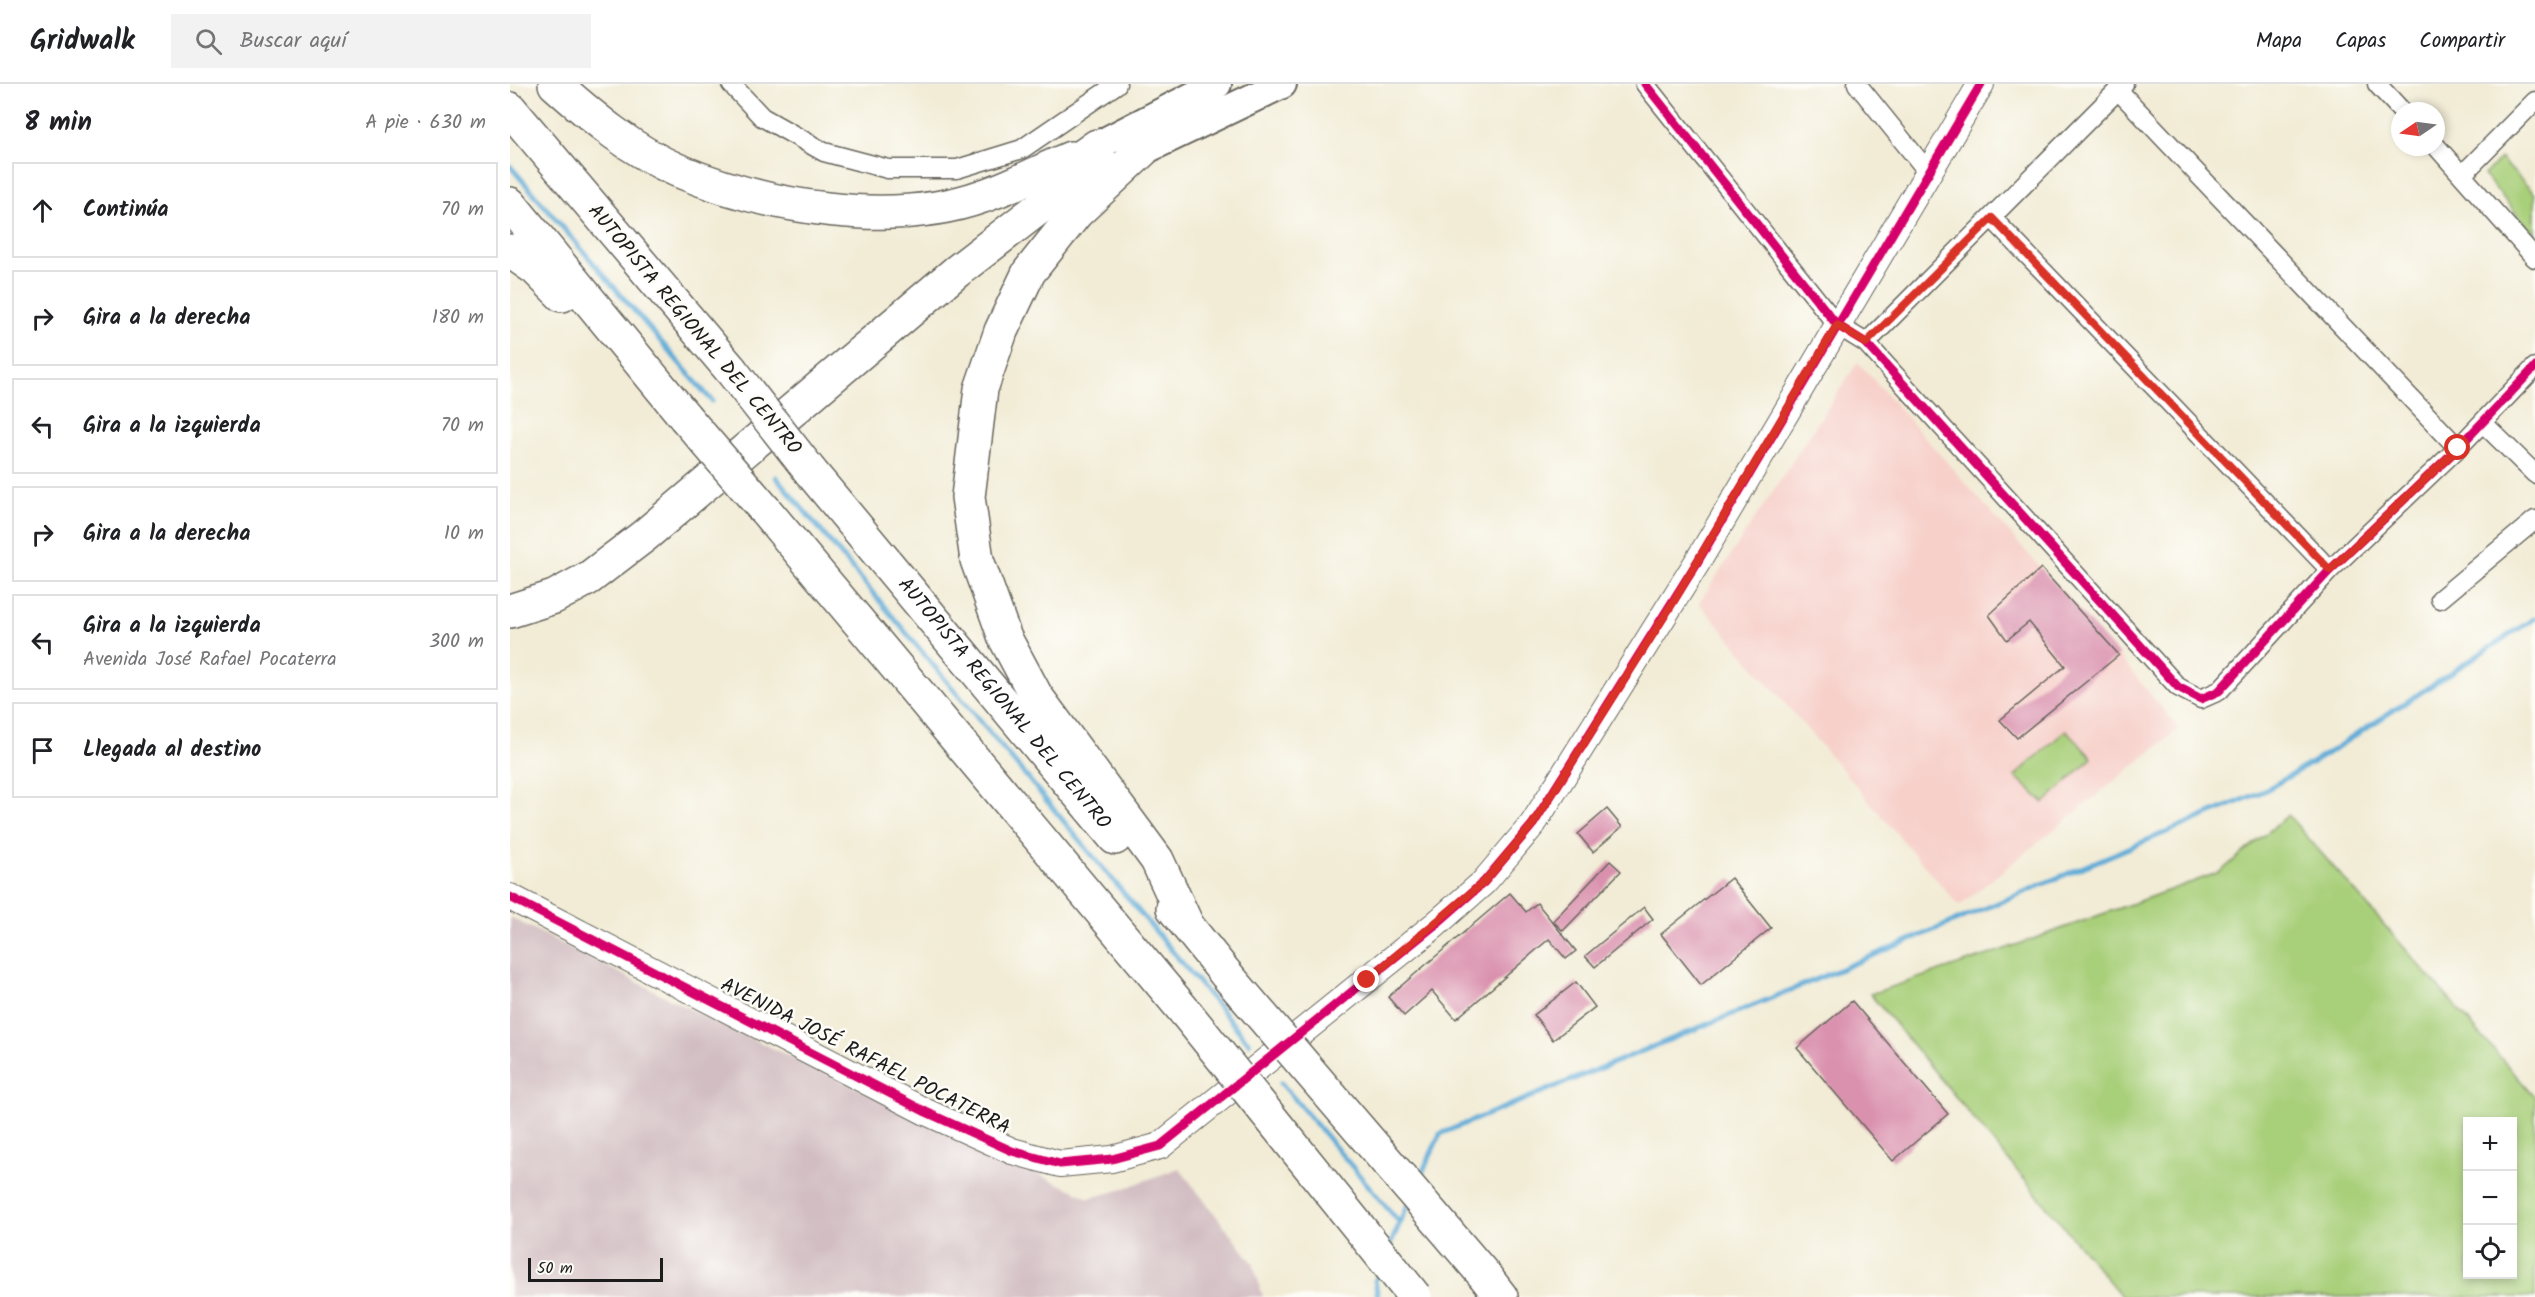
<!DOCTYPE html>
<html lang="es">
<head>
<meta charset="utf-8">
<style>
  :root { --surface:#fff; --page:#f2f2f2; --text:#202124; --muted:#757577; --line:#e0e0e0 }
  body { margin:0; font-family:Kalam,sans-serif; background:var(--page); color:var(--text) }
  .controls { position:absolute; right:18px; bottom:18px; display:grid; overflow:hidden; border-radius:0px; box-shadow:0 3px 9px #0003 }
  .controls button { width:54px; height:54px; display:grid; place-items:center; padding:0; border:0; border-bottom:2px solid var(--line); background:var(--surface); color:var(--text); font:30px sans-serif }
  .compass { position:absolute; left:1881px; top:18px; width:54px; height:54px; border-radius:50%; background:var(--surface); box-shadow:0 3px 9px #0003; rotate:257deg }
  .scale { position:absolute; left:18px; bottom:15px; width:135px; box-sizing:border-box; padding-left:6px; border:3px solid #1c1c1c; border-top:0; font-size:16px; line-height:21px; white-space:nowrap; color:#1c1c1c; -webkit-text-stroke:4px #fdfcf7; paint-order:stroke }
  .stop { position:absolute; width:18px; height:18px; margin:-14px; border:4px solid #d93025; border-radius:50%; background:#fff }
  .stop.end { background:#d93025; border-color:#fff; box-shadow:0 2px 6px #0008 }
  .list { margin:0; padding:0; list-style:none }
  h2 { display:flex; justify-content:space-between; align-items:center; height:78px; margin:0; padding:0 24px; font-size:26px }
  h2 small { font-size:20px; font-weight:400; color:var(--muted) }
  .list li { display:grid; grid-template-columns:39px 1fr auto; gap:18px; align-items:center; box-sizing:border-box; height:96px; margin:0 12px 12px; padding:0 12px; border:2px solid var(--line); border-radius:0px }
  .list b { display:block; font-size:22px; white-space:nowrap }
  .list p { margin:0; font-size:20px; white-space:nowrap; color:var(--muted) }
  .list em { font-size:20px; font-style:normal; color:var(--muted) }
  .icon { flex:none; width:33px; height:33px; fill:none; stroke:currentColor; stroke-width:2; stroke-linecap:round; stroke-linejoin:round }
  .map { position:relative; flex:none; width:2025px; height:1213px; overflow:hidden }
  header { display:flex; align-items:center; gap:36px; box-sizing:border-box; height:84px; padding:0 30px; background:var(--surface); border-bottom:2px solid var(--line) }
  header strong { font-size:28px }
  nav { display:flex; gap:33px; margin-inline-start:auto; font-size:21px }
  .search { width:420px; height:54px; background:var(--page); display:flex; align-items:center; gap:15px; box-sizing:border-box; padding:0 21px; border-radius:0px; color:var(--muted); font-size:22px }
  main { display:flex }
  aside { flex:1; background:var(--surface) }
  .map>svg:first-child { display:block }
  .built { fill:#f7d0ca }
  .industrial { fill:#d2bec2 }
  .green { fill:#a8cf79; stroke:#62764a; stroke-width:1.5; fill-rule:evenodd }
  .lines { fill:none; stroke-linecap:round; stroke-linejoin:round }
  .stream { stroke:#5eabd7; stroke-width:5 }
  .building { fill:#da91ae }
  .street-casing { stroke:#67655d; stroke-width:21 }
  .secondary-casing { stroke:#67655d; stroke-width:28 }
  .primary-casing { stroke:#67655d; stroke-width:32 }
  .highway-casing { stroke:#67655d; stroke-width:36 }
  .street { stroke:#fff; stroke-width:18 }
  .secondary { stroke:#fff; stroke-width:26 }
  .primary { stroke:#fff; stroke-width:28 }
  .highway { stroke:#fff; stroke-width:33 }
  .highway-bridge-casing { stroke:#67655d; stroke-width:36; stroke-linecap:butt }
  .highway-bridge { stroke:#fff; stroke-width:33 }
  .cycleway-casing { stroke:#fdfcf7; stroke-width:13 }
  .cycleway { stroke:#d6006c; stroke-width:9 }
  .route { stroke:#d93025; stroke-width:8 }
  .labels { text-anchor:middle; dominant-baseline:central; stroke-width:5; stroke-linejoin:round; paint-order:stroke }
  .street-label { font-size:20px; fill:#1c1c1c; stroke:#fdfcf7 }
</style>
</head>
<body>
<header>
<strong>Gridwalk</strong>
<div class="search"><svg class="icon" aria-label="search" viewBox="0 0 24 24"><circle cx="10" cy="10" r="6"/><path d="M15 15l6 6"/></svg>Buscar aquí</div>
<nav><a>Mapa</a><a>Capas</a><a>Compartir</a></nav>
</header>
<main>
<aside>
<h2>8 min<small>A pie · 630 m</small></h2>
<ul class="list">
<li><svg class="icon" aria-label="ahead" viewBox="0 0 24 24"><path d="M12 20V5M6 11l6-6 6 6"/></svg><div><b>Continúa</b></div><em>70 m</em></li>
<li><svg class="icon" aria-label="right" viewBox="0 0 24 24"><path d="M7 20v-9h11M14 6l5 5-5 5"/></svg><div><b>Gira a la derecha</b></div><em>180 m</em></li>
<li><svg class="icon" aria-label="left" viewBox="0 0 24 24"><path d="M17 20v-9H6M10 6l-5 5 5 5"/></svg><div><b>Gira a la izquierda</b></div><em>70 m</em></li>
<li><svg class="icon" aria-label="right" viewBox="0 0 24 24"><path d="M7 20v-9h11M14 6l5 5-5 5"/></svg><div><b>Gira a la derecha</b></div><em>10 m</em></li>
<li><svg class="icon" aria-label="left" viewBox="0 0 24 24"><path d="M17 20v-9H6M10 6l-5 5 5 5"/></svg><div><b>Gira a la izquierda</b><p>Avenida José Rafael Pocaterra</p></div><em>300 m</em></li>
<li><svg class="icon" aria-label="arrive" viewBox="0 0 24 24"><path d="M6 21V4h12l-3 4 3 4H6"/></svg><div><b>Llegada al destino</b></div></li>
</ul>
</aside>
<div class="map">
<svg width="2025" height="1213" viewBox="0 0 2025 1213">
  <rect width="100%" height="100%" fill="#fdfcf7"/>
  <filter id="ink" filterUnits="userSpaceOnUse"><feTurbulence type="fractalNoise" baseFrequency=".0167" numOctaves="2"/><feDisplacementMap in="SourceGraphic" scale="12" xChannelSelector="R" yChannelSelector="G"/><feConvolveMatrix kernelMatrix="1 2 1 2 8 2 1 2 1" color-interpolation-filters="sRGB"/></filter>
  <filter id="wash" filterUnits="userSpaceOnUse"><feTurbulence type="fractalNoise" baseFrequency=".008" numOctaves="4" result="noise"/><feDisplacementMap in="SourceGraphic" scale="24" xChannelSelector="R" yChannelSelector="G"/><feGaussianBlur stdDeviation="1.35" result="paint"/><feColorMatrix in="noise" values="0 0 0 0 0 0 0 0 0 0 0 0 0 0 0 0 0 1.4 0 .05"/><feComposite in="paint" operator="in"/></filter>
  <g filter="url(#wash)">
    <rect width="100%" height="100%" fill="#f2ecd6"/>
    <!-- built -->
    <path class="built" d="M 1348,278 L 1608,571 L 1669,645 L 1449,822 L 1189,519 Z"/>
    <!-- industrial -->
    <path class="industrial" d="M 0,833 L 190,930 L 579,1114 L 607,1107 L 669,1084 L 743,1179 L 753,1213 L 0,1213 Z"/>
    <!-- green -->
    <path class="green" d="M 1990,74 L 2025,110 L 2025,152 L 1974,91 Z
      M 1556,646 L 1582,674 L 1534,719 L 1505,692 Z
      M 1778,731 L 2025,1013 L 2025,1213 L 1612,1213 L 1360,910 L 1478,871 L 1710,788 ZM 1958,1038 L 2002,1038 L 2002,1190 L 1958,1190 Z"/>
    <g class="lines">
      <!-- stream -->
      <path class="stream" d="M 0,82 L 202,317
        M 266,393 L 739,959
        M 771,999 L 890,1139
        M 908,1098 L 930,1050 L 1281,906 L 1754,707 L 1815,671 L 2025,534
        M 879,1164 L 898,1120
        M 868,1213 L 865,1197 L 870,1186"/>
    </g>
    <g id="blocks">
      <!-- building -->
      <path class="building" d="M 1531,484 L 1609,571 L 1507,654 L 1490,636 L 1555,582 L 1519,538 L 1497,556 L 1479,531 Z
        M 1097,725 L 1112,743 L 1083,768 L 1068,750 Z
        M 1100,777 L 1111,787 L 1053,847 L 1043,837 Z
        M 1221,794 L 1261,844 L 1191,901 L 1151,850 Z
        M 1000,809 L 1016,828 L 1027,819 L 1066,867 L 1056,875 L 1039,855 L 946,935 L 922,907 L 894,932 L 878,913 Z
        M 1134,823 L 1143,835 L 1085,883 L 1075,872 Z
        M 1066,898 L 1085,923 L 1043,956 L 1024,931 Z
        M 1342,917 L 1438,1030 L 1383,1077 L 1287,964 Z"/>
    </g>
  </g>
  <g filter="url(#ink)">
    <use href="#blocks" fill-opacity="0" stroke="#67655d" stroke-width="1.5"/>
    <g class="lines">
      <!-- street casing -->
      <g class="street-casing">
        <path id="street" d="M 221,0 L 252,33 L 314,68 L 378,85 L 447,85 L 512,65 L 607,0
          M 1135,0 L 1327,241 L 1356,259 L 1668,603 L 1691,615 L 1709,607 L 1820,486 L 1948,364 L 2025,283
          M 1347,0 L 1418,88
          M 1867,0 L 1892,27
          M 1608,6 L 1948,364
          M 1926,62 L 2025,174
          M 1953,90 L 2025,17
          M 1482,134 L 1820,486
          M 1356,259 L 1614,0
          M 1973,339 L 2025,390
          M 1930,515 L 2025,436"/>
      </g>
      <!-- secondary casing -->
      <g class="secondary-casing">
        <path id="secondary" d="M 0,813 L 416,1028 L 502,1067 L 550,1080 L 602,1075 L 650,1062 L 925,841 L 974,798 L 1023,740 L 1188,477 L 1471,0"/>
      </g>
      <!-- primary casing -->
      <g class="primary-casing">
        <path id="primary" d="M 587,62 L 707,0
          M 632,67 L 772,0"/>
      </g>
      <!-- highway casing -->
      <g class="highway-casing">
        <g id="highway">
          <path d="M 45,0 C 82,33 121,66 167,86 C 255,123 381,145 473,112 C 503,102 532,86 561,74"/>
          <path d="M 0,25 L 221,286"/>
          <path d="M 632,67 L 566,129 L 519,188 L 491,247 L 471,305 L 458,413 L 467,476 L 495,554 L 526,612 L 647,776 L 677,841"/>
          <path d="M 542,94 L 587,62"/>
          <path d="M 0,120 L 175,333"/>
          <path d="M 0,167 L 26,185 L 52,211"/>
          <path id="s1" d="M 300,387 L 605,754"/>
          <path d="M 255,426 L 676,929"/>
          <path d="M 0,527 L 44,513 L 79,494 L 134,452 L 446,188 L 547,110 L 598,84"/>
          <path d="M 663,824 L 716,890"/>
          <path d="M 975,1192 L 991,1213"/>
        </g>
      </g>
      <!-- street -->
      <use href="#street" class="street"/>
      <!-- secondary -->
      <use href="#secondary" class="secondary"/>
      <!-- primary -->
      <use href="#primary" class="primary"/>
      <!-- highway -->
      <use href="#highway" class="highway"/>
      <!-- highway-bridge casing -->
      <g class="highway-bridge-casing">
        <path id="highway-bridge" d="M 221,286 L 300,387
          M 175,333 L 255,426
          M 716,890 L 975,1192
          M 676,929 L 905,1213"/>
      </g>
      <!-- highway-bridge -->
      <use href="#highway-bridge" class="highway-bridge"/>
      <!-- cycleway casing -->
      <g class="cycleway-casing">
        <path id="cycleway" d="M 1135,0 L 1327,241 L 1356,259 L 1668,603 L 1691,615 L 1709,607 L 1820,486 L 1948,364 L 2025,283
          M 0,813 L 416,1028 L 502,1067 L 550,1080 L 602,1075 L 650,1062 L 925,841 L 974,798 L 1023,740 L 1188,477 L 1471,0"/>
      </g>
      <!-- cycleway -->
      <use href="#cycleway" class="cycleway"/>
    </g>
  </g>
  <g class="lines" filter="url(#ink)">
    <!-- route -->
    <path class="route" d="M 857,896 L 974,798 L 1023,740 L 1162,520 L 1327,241 L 1356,259 L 1482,134 L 1820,486 L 1948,364"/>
  </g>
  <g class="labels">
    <!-- street labels -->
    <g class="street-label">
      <text transform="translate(184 246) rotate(50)">AUTOPISTA REGIONAL DEL CENTRO</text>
      <text stroke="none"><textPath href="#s1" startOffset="303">AUTOPISTA REGIONAL DEL CENTRO</textPath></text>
      <text transform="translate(355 973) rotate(27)">AVENIDA JOSÉ RAFAEL POCATERRA</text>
    </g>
  </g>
</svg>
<div class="controls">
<button>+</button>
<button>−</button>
<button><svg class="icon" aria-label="locate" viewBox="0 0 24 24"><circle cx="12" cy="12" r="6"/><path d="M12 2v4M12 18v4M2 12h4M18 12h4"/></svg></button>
</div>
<svg class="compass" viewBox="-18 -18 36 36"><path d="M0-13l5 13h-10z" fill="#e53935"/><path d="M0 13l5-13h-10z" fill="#757577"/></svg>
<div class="scale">50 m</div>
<div class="stop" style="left:1948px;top:364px"></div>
<div class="stop end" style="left:857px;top:896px"></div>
</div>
</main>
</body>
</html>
